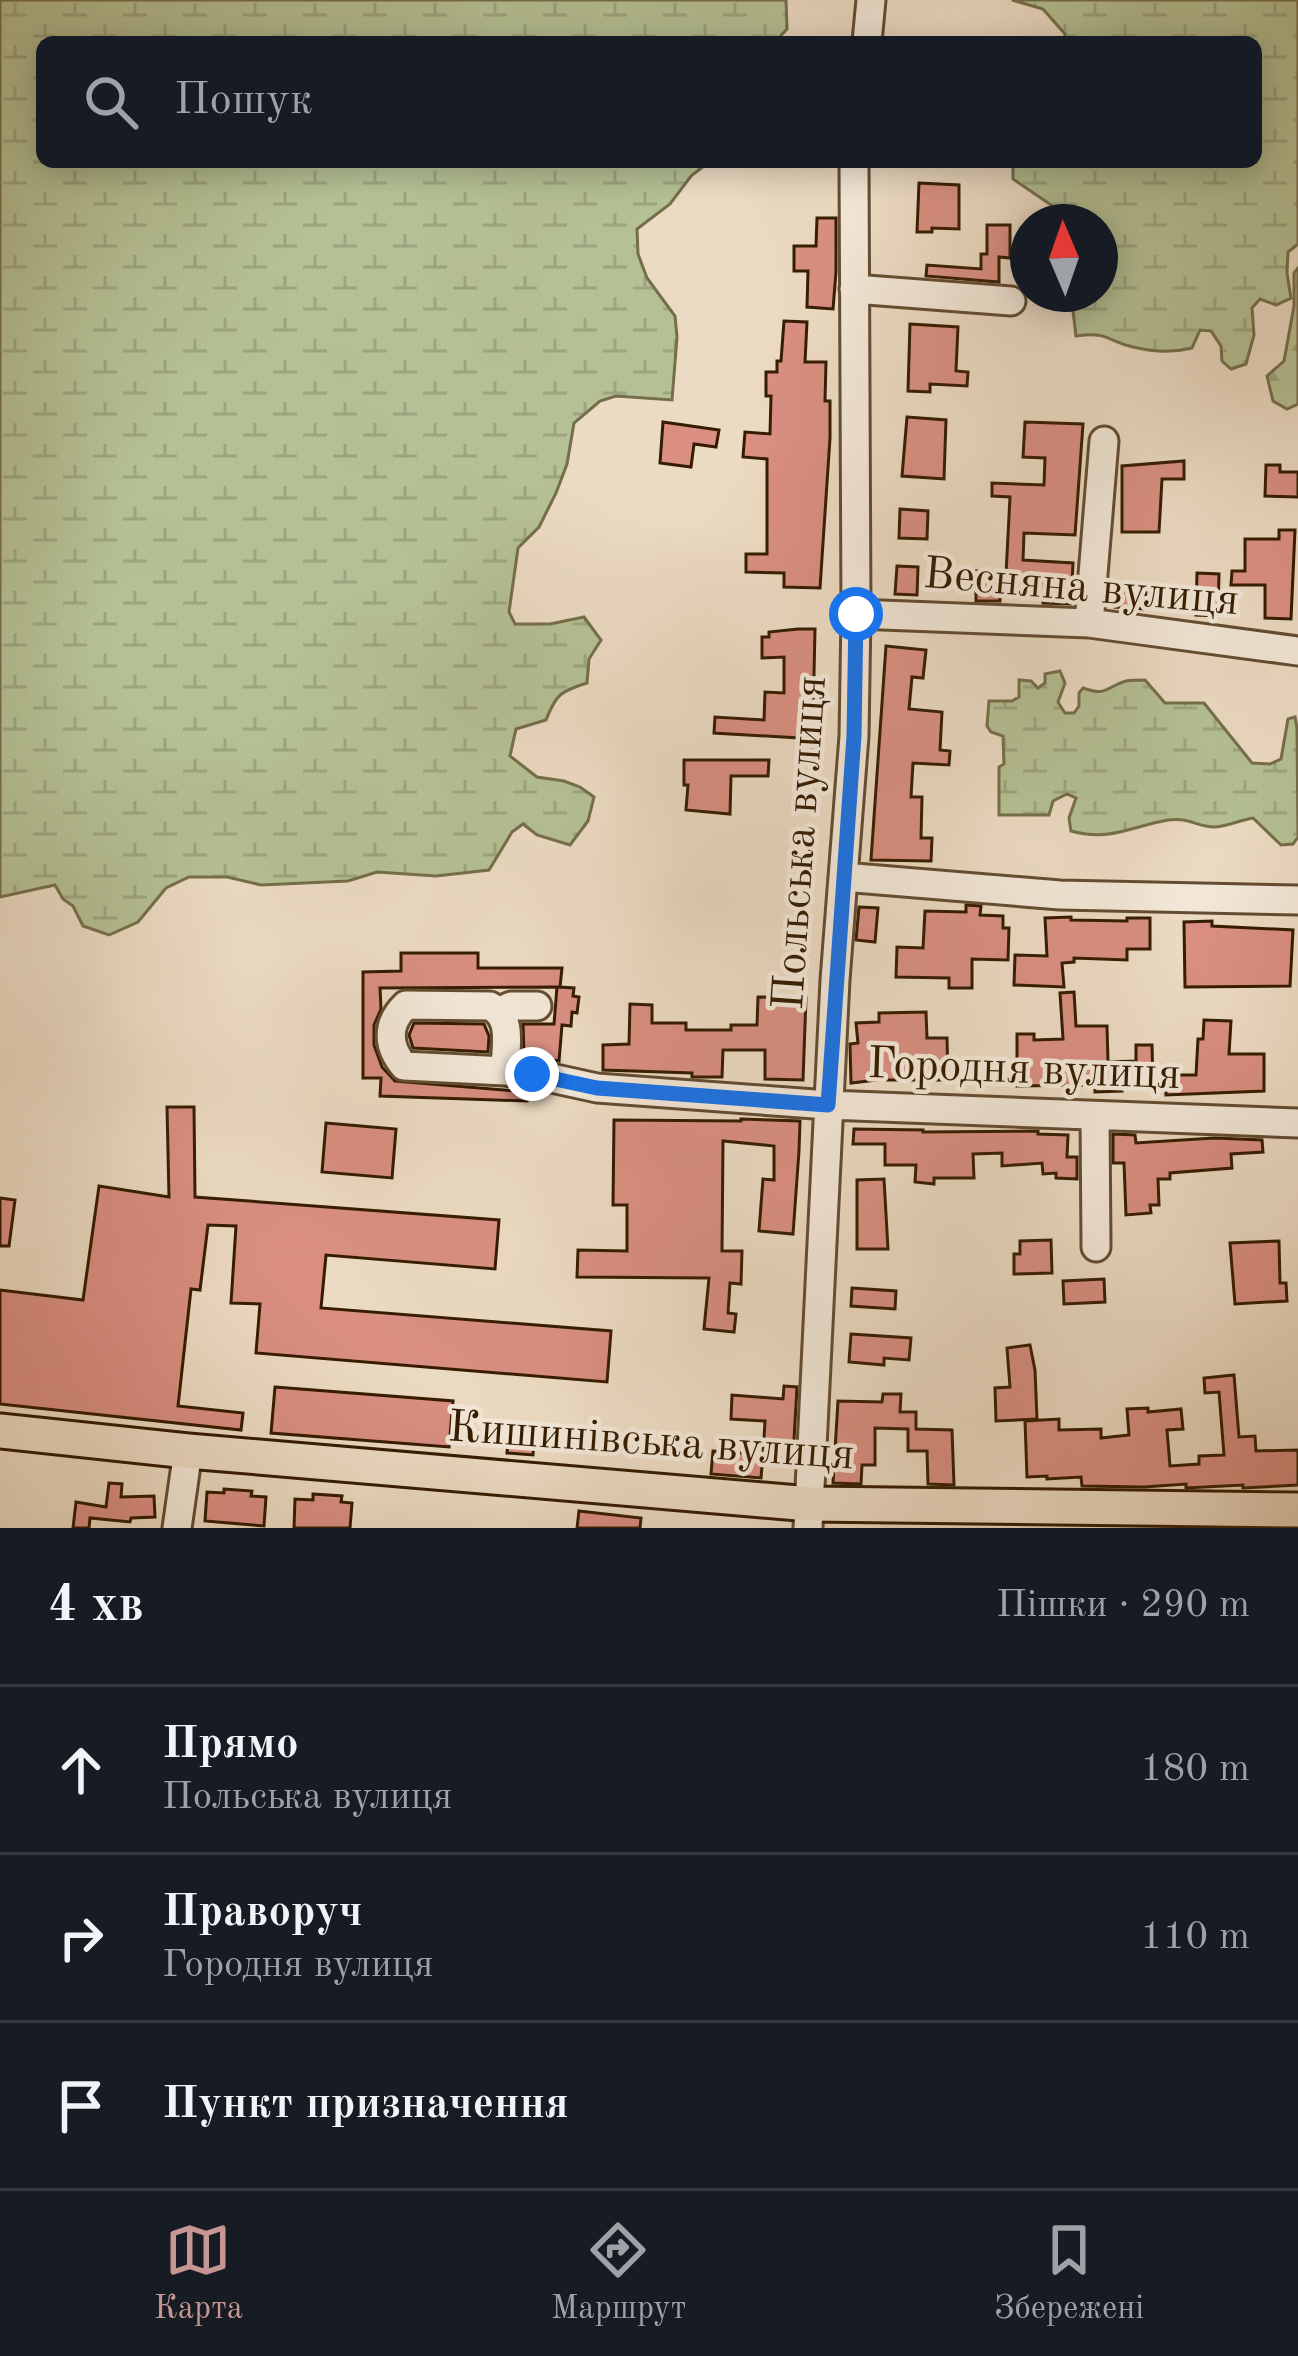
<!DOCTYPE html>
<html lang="uk">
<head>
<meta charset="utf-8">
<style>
  :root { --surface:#171b24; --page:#242831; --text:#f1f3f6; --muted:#9ea1a6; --line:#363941; --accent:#c59692 }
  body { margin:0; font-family:"Old Standard TT",serif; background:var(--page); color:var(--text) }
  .compass { position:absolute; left:1010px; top:204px; width:108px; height:108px; border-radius:50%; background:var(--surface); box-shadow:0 6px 30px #0003; rotate:358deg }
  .stop { position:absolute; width:36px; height:36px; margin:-27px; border:9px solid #1a73e8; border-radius:50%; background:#fff }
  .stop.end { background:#1a73e8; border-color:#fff; box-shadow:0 3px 12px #0008 }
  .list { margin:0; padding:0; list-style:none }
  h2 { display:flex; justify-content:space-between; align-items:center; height:156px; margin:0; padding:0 48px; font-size:51px }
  h2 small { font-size:39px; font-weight:400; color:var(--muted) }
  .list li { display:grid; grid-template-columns:78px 1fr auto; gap:36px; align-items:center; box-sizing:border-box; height:168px; padding:0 48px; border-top:3px solid var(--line) }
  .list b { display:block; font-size:45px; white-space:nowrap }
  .list p { margin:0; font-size:39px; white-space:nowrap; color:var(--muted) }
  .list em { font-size:39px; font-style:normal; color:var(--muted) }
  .icon { flex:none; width:66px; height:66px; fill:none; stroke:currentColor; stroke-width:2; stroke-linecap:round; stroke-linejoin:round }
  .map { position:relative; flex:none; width:1298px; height:1528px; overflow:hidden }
  .search { position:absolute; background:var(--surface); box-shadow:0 6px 30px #0003; left:36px; right:36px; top:36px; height:132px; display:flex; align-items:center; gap:30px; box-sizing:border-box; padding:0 42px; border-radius:18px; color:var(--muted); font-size:45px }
  .sheet { height:660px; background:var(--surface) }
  nav { display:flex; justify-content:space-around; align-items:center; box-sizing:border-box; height:168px; border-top:3px solid var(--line); background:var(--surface); font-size:33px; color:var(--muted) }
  nav a { display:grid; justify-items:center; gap:6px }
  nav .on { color:var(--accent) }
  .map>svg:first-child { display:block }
  .forest { fill:url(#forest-firs); stroke:#756e4a; stroke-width:3 }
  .wetland { fill:url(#wetland-marsh); stroke:#756e4a; stroke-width:3 }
  .building { fill:#da8f82; stroke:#351c00; stroke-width:3 }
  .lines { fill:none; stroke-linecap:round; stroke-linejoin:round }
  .minor-casing { stroke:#634c31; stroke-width:33 }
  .major-casing { stroke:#351c00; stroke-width:39 }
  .minor { stroke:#f3e8d8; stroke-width:27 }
  .major { stroke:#ecdbc3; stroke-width:33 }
  .route { stroke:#1a73e8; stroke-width:15 }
  .labels { text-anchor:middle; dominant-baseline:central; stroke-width:9; stroke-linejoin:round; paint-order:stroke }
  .street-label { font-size:45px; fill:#351c00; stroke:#f3e8d8 }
</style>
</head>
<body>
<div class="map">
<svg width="1298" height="1528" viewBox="0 0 1298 1528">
  <defs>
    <pattern id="forest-firs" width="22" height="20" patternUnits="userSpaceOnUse" patternTransform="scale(3)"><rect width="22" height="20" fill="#b5c195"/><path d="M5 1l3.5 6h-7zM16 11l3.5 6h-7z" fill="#9ca57f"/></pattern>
    <pattern id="wetland-marsh" width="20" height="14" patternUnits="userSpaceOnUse" patternTransform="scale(3)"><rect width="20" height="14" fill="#b5c195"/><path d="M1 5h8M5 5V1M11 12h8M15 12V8" fill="none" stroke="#9ca57f"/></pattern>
  </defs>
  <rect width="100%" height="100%" fill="#ecdbc3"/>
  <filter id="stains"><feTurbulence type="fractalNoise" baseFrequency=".00167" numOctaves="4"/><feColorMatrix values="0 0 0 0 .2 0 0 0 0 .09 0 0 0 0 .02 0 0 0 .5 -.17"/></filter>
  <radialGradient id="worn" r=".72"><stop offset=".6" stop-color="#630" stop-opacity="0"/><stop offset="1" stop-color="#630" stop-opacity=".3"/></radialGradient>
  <!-- forest -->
  <path class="forest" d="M 1298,268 L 1298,404 L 1287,409 L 1273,401 L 1267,376 L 1284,361 L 1294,306 L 1294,273 Z"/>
  <!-- wetland -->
  <path class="wetland" d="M 0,0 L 786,0 L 787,29 L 775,42 L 42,42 L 42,162 L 709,162 L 691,176 L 670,204 L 637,229 L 638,254 L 647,278 L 675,316 L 677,337 L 672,400 L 616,396 L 600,401 L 574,423 L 567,464 L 556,493 L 539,527 L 518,548 L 509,612 L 515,624 L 550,624 L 584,617 L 601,640 L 589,659 L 587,683 C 561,691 556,694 546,720 L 516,729 L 510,756 L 537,777 L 564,781 L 580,787 L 594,797 L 588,821 L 570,845 L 537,835 L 523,824 L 512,832 L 489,870 L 436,876 L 377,872 L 348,881 L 261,885 L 227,877 L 189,877 L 166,888 L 138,922 L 109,935 L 83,926 L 73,906 L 63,899 L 55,885 L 0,897 Z
    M 1012,0 L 1298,0 L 1298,244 L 1288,252 L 1287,273 L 1291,298 L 1276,305 L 1260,299 L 1252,308 L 1254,335 L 1246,364 L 1231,369 L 1222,361 L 1221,346 L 1211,331 L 1200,330 L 1192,348 C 1172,353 1153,352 1133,347 C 1106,341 1109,331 1076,336 L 1071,294 L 1100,294 L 1100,222 L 1061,222 L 1054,207 L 1013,179 L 1013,167 L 1025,162 L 1256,162 L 1256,42 L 1064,42 L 1065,34 L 1043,9 Z
    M 1060,671 L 1065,683 L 1058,702 L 1065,713 L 1074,713 L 1079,706 L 1079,693 L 1083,688 C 1107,697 1105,687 1126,681 C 1132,680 1139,680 1145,680 L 1165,703 L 1204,703 L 1252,763 L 1270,764 L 1281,759 L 1288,719 L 1295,717 L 1297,728 L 1298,837 L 1293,844 L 1281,845 L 1253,818 C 1241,820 1228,826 1215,827 C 1196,827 1190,817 1168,820 C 1132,826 1110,842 1071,831 L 1069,818 L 1076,798 L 1067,794 L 1053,801 L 1049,815 L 999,815 L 999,767 L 1004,764 L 1003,736 L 991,732 L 987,726 L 989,701 L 1012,701 L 1019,697 L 1019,680 L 1031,681 L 1038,688 L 1045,683 L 1045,674 Z"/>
  <!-- building -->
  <path class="building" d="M 919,183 L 959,185 L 959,229 L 932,228 L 932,232 L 917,232 Z
    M 817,218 L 836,218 L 836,272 L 833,309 L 807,307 L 808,271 L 794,271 L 794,246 L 816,246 Z
    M 987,225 L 1010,225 L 1010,258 L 999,257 L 999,282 L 926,276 L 927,265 L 981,269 L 981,254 L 987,254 Z
    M 784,321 L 807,322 L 805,362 L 826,362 L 825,401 L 830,401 L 830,438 L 820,588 L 784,587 L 784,573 L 746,572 L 746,554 L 767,554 L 767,459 L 743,457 L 745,432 L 770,434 L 771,396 L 766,396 L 766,372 L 777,372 L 777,361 L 781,361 Z
    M 910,324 L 958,327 L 956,371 L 968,372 L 967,386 L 930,384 L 930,392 L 908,391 Z
    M 907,417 L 946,420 L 944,479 L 902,476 Z
    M 663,422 L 719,430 L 716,447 L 694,444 L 691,467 L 660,463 Z
    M 1025,422 L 1083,424 L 1075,535 L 1024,533 L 1023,560 L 1073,563 L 1071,604 L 1043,603 L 1044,576 L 1006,574 L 1010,497 L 992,496 L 992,483 L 1044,485 L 1045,458 L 1023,457 Z
    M 1184,461 L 1184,479 L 1162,479 L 1159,532 L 1122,532 L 1122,466 Z
    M 1266,465 L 1280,465 L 1280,472 L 1298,472 L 1298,497 L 1265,496 Z
    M 900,509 L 928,511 L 927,539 L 899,538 Z
    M 1279,530 L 1295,530 L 1291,619 L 1265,618 L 1265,585 L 1231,585 L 1232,571 L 1245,571 L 1245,539 L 1279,539 Z
    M 897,566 L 918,567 L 917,595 L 895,594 Z
    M 976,571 L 1000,571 L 1000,601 L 976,601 Z
    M 1197,573 L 1219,574 L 1218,616 L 1196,615 Z
    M 1116,584 L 1146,586 L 1145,609 L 1115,607 Z
    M 798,629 L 815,629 L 812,764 L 798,764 L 799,738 L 714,733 L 715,717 L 764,720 L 765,692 L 784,693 L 784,657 L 762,658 L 762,637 L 769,637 L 769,632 Z
    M 886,646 L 926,650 L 923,678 L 912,677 L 909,709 L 942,712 L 940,750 L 950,751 L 949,765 L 913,763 L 911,797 L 922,797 L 921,838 L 932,838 L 931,861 L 871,860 Z
    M 684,760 L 769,760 L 768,776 L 731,776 L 730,814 L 686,810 L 688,785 L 684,785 Z
    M 966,905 L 981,906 L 980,915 L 1003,916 L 1003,928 L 1009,928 L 1008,960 L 972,959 L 972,988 L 949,988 L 949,978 L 896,977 L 897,947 L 923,948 L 925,911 L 966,912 Z
    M 859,907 L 878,908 L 875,942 L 856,940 Z
    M 1071,917 L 1071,920 L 1127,921 L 1127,918 L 1150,918 L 1150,949 L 1127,949 L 1127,960 L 1074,958 L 1074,962 L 1062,963 L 1064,987 L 1014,985 L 1015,955 L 1047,956 L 1045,918 Z
    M 1212,921 L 1212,926 L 1293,930 L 1290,986 L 1185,987 L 1184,922 Z
    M 401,953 L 478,953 L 478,968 L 562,968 L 560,987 L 574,988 L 573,996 L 579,997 L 577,1013 L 572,1012 L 571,1026 L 562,1025 L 559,1061 L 524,1055 L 523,1024 L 554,1024 L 557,987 L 380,988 L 381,1009 L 374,1025 L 374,1045 L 382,1067 L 395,1081 L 528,1092 L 527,1101 L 380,1096 L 381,1078 L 363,1078 L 363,972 L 401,971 Z
    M 1074,992 L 1076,1026 L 1107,1026 L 1108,1062 L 1136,1061 L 1136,1045 L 1152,1045 L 1153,1083 L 1121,1084 L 1122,1091 L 1095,1092 L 1095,1085 L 1017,1086 L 1017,1034 L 1034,1034 L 1034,1040 L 1063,1039 L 1060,993 Z
    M 758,997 L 806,998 L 803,1080 L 765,1079 L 765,1050 L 723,1050 L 722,1077 L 692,1077 L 692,1073 L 603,1070 L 603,1045 L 629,1044 L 630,1004 L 652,1005 L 652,1023 L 686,1023 L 686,1030 L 731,1030 L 731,1025 L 757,1025 Z
    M 926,1012 L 927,1038 L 947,1038 L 948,1080 L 877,1080 L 851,1083 L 850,1044 L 858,1043 L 856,1023 L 879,1022 L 879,1013 Z
    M 1204,1020 L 1231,1021 L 1229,1054 L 1264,1054 L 1264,1091 L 1166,1095 L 1165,1075 L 1196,1075 L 1198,1039 L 1203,1039 Z
    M 414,1023 L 484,1024 L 489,1036 L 488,1052 L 413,1048 L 409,1035 Z
    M 167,1107 L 194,1107 L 195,1197 L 499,1220 L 495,1269 L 326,1255 L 321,1308 L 611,1331 L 607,1382 L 256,1353 L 260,1304 L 231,1303 L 236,1226 L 208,1225 L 200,1290 L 191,1289 L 178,1406 L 243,1413 L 241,1430 L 0,1404 L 0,1290 L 83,1300 L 99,1186 L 169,1197 Z
    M 741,1119 L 800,1121 L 799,1151 L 793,1234 L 759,1231 L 763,1179 L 774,1180 L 774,1146 L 723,1141 L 722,1251 L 742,1251 L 741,1284 L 730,1283 L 728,1313 L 736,1314 L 734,1332 L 704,1329 L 709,1278 L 577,1277 L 578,1250 L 627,1251 L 627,1205 L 613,1205 L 614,1120 L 741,1121 Z
    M 326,1123 L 396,1129 L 392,1178 L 322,1172 Z
    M 854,1129 L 923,1130 L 923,1132 L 1038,1131 L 1038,1134 L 1068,1135 L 1067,1157 L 1077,1157 L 1077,1179 L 1056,1178 L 1056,1173 L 1043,1174 L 1042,1163 L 1002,1166 L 1002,1153 L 973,1154 L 974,1178 L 934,1178 L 934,1184 L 915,1182 L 916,1165 L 885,1165 L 885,1144 L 853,1144 Z
    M 1113,1134 L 1135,1135 L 1136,1143 L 1214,1138 L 1262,1140 L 1263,1152 L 1231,1154 L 1232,1168 L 1170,1173 L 1170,1179 L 1158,1179 L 1159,1205 L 1150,1205 L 1151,1213 L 1126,1215 L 1124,1163 L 1113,1163 Z
    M 884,1179 L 888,1249 L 857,1249 L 857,1180 Z
    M 0,1198 L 15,1200 L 9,1246 L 0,1246 Z
    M 1051,1240 L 1052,1273 L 1014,1274 L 1014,1254 L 1020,1254 L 1020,1241 Z
    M 1279,1241 L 1280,1283 L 1286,1283 L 1287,1301 L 1235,1304 L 1230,1243 Z
    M 1104,1279 L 1105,1302 L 1064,1304 L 1063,1281 Z
    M 852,1288 L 896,1291 L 895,1309 L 851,1306 Z
    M 851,1334 L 911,1338 L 909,1360 L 884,1358 L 884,1365 L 849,1362 Z
    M 1030,1345 L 1035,1370 L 1037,1419 L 996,1421 L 995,1388 L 1010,1387 L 1007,1348 Z
    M 1234,1375 L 1239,1437 L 1255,1436 L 1256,1451 L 1298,1450 L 1298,1485 L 1243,1488 L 1243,1485 L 1186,1488 L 1186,1484 L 1144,1487 L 1082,1486 L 1081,1477 L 1047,1479 L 1047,1476 L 1027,1477 L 1025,1421 L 1059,1419 L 1059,1430 L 1101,1429 L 1101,1438 L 1129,1435 L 1127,1409 L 1148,1408 L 1148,1412 L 1181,1409 L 1183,1429 L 1167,1430 L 1170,1466 L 1199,1464 L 1199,1456 L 1224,1455 L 1219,1392 L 1205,1393 L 1204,1378 Z
    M 784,1386 L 797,1387 L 793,1457 L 763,1455 L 765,1421 L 731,1419 L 732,1395 L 783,1399 Z
    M 275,1387 L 453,1401 L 449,1447 L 271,1433 Z
    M 883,1394 L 901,1394 L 900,1412 L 916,1412 L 916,1429 L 952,1430 L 954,1485 L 928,1484 L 927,1451 L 908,1451 L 908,1429 L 875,1428 L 875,1465 L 862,1465 L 861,1484 L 833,1483 L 838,1401 L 882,1402 Z
    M 509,1428 L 535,1431 L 533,1455 L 507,1453 Z
    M 713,1451 L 763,1455 L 761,1478 L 711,1474 Z
    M 109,1483 L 122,1484 L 121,1497 L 154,1496 L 155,1517 L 131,1518 L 130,1522 L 90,1518 L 89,1528 L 73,1528 L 76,1502 L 106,1507 Z
    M 224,1489 L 252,1491 L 251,1496 L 266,1497 L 264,1526 L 205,1521 L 207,1492 L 224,1493 Z
    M 313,1494 L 342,1496 L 341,1502 L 352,1503 L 350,1528 L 294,1528 L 295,1499 L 313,1500 Z
    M 579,1511 L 641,1518 L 640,1528 L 577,1528 Z"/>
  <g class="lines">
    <!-- minor casing -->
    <g class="minor-casing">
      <path id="minor" d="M 867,42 L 871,0
        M 854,289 L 1011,301
        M 856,614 L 1089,623 L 1298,651
        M 1089,623 L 1104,441
        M 843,877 L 1060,895 L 1298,900
        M 500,1011 L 511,1006 L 537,1006
        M 505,1071 L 404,1066 C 387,1046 386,1024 406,1005 L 490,1006 C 514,1018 505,1048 505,1071 L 533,1074 L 597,1088 L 828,1105 L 1298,1123
        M 1095,1116 L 1096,1247
        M 177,1528 L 188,1451
        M 808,1528 L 835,980 L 854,736 L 856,614 L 854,162"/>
    </g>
    <!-- major casing -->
    <g class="major-casing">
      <path id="major" d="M 0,1431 L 188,1451 L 810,1504 L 1298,1510"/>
    </g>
    <!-- minor -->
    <use href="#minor" class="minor"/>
    <!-- major -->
    <use href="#major" class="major"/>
  </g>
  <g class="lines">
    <!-- route -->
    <path class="route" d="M 532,1074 L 597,1088 L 828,1105 L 854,736 L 856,614"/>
  </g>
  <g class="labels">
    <!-- street labels -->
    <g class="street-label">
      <text transform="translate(1081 589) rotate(5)">Весняна вулиця</text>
      <text transform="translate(802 843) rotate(-86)">Польська вулиця</text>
      <text transform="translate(1024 1071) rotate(2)">Городня вулиця</text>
      <text transform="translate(651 1443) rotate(4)">Кишинівська вулиця</text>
    </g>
  </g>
  <rect width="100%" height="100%" filter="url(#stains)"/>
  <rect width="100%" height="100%" fill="url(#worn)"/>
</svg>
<svg class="compass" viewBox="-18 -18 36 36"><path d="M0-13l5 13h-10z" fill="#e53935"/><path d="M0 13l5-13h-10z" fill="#9ea1a6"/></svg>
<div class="stop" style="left:856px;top:614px"></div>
<div class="stop end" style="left:532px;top:1074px"></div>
<div class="search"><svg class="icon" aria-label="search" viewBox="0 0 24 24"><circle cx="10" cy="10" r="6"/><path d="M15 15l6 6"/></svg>Пошук</div>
</div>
<section class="sheet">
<h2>4 хв<small>Пішки · 290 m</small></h2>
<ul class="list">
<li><svg class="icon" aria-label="ahead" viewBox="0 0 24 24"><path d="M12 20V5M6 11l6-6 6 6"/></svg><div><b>Прямо</b><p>Польська вулиця</p></div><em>180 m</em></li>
<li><svg class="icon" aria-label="right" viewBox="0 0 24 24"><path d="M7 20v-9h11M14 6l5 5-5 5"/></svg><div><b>Праворуч</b><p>Городня вулиця</p></div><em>110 m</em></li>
<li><svg class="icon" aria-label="arrive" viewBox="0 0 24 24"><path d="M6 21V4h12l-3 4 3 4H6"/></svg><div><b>Пункт призначення</b></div></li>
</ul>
</section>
<nav>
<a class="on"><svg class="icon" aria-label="map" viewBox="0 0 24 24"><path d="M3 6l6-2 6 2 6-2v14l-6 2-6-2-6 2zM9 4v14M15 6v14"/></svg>Карта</a>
<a><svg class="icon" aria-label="directions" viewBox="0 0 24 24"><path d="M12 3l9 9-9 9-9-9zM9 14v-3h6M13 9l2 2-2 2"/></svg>Маршрут</a>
<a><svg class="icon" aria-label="saved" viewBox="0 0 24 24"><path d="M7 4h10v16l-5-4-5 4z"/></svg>Збережені</a>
</nav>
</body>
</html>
